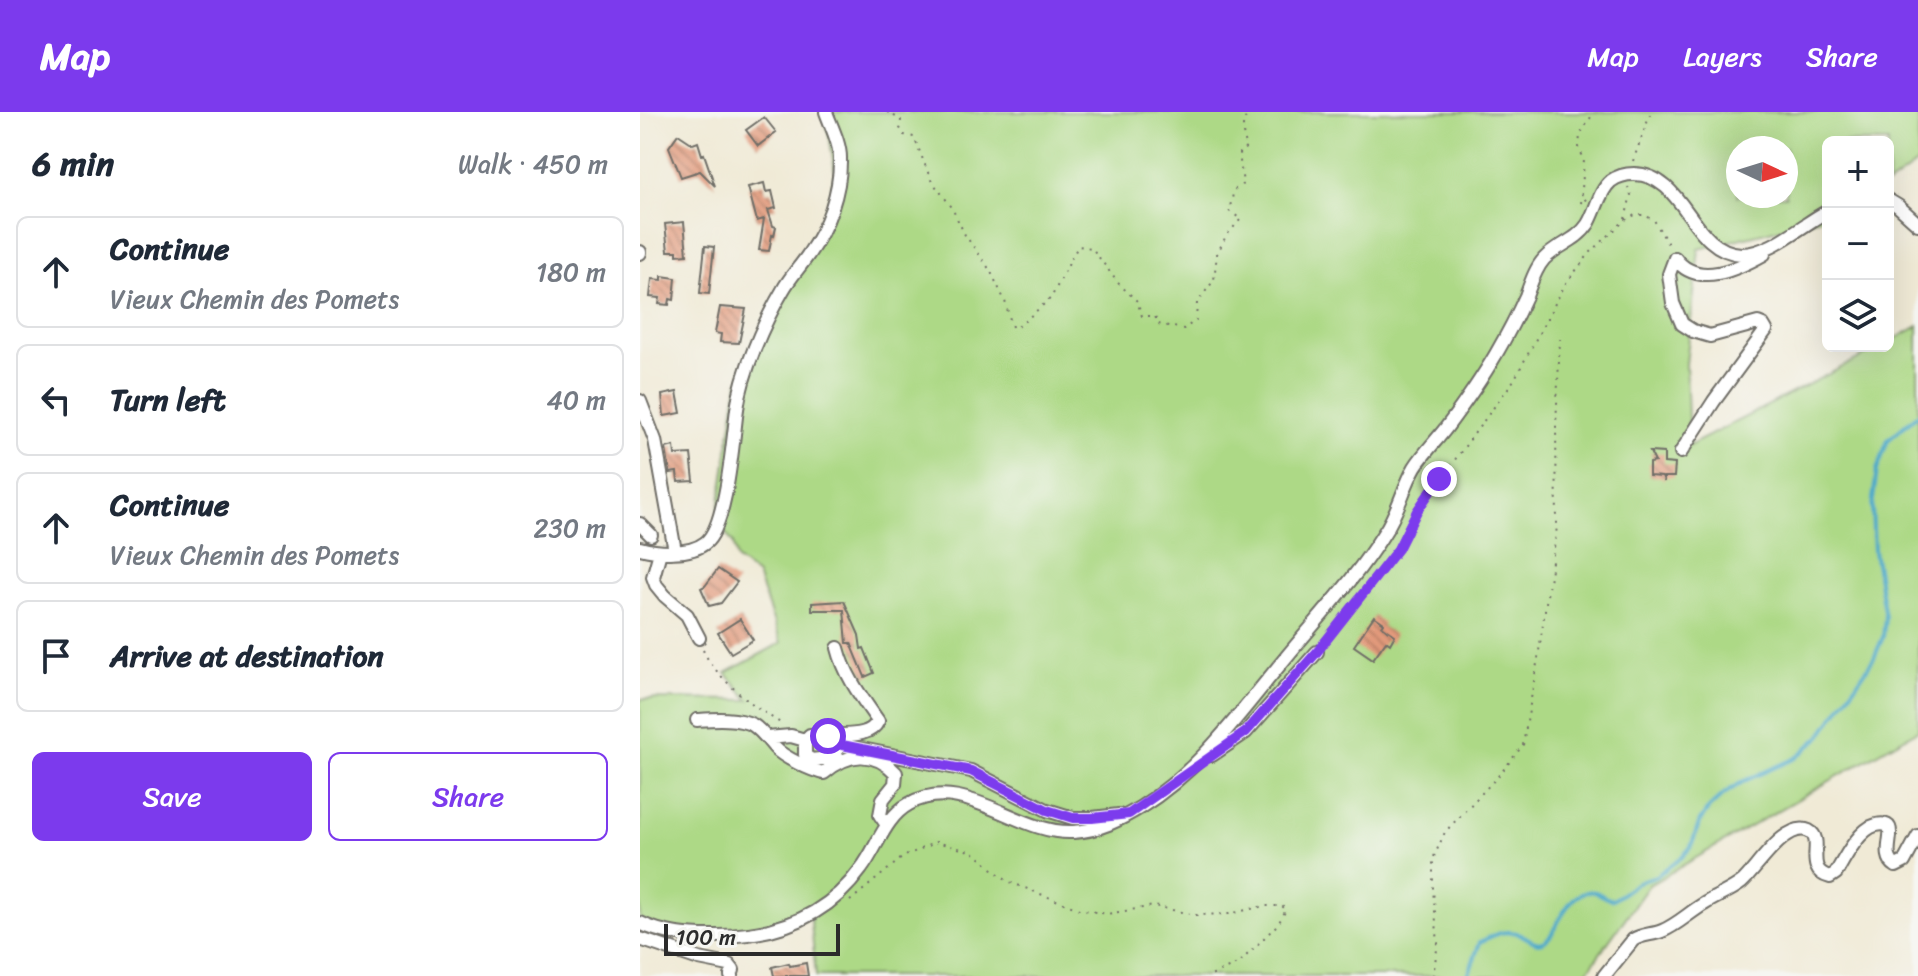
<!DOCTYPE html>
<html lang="en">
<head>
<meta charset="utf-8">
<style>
  :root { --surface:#fff; --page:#f2f2f3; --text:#1f2937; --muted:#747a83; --line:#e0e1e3; --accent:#7c3aed }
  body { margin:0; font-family:Sriracha,sans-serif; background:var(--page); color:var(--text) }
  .controls { position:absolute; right:24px; top:24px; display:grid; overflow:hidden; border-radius:12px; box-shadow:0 8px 32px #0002 }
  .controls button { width:72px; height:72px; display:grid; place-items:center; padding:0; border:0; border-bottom:2px solid var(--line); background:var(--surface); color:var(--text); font:40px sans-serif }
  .compass { position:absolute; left:1086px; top:24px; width:72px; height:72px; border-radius:50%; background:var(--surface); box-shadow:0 8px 32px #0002; rotate:94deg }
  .scale { position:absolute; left:24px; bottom:20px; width:176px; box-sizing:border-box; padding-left:8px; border:4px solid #2b2b2b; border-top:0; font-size:22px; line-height:28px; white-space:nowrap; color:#2b2b2b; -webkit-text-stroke:6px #f6f6f2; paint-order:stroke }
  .stop { position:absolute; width:24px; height:24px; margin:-18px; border:6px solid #7c3aed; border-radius:50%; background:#fff }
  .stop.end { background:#7c3aed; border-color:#fff; box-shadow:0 2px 8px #0008 }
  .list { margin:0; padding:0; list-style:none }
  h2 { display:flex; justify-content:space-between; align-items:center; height:104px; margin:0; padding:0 32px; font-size:34px }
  h2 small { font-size:26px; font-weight:400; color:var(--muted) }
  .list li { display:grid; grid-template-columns:52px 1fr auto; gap:24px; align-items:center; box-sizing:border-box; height:112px; margin:0 16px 16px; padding:0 16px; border:2px solid var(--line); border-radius:12px }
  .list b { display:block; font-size:30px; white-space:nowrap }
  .list p { margin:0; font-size:26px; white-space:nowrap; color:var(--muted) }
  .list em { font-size:26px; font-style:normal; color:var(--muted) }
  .actions { display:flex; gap:16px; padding:24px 32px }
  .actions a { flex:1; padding:18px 0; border:2px solid var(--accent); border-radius:12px; text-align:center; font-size:28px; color:var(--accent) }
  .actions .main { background:var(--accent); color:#fff }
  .icon { flex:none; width:44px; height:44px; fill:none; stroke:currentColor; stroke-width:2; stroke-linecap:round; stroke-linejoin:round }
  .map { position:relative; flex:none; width:1278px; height:864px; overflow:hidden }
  header { display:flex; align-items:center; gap:48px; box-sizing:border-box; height:112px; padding:0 40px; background:var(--accent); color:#fff }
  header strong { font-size:38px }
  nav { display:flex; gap:44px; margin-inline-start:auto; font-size:28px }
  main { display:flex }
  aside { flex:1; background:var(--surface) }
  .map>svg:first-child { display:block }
  .green { fill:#add986; stroke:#6c8258; stroke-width:2; fill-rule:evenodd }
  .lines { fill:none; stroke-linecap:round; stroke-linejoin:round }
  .stream { stroke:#4ca9ca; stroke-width:4 }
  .building { fill:url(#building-back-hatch) }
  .minor-casing { stroke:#706e67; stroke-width:16 }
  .path { stroke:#706e67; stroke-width:2; stroke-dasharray:2 6; stroke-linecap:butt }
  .minor { stroke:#fff; stroke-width:12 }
  .route { stroke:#7c3aed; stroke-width:10 }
</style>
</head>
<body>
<header>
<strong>Map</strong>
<nav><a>Map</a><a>Layers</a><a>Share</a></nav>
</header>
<main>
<aside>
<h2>6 min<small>Walk · 450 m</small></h2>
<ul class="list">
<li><svg class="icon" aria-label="ahead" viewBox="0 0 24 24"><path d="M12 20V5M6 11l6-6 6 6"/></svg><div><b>Continue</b><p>Vieux Chemin des Pomets</p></div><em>180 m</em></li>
<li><svg class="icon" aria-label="left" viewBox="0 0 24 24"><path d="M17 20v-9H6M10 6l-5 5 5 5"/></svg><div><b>Turn left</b></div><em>40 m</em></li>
<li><svg class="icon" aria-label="ahead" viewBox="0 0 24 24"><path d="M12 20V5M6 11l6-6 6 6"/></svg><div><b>Continue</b><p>Vieux Chemin des Pomets</p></div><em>230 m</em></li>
<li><svg class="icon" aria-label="arrive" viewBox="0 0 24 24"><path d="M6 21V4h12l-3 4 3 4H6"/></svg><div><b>Arrive at destination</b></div></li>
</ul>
<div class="actions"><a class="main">Save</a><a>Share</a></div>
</aside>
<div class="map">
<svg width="1278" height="864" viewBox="0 0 1278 864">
  <defs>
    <pattern id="building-back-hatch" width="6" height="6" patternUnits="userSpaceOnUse" patternTransform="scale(2)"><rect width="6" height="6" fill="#e29a7b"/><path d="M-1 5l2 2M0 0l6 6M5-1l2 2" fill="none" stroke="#b77e65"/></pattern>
  </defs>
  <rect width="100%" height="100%" fill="#f6f6f2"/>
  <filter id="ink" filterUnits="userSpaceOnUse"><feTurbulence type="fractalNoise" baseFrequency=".0125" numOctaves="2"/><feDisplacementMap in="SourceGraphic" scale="16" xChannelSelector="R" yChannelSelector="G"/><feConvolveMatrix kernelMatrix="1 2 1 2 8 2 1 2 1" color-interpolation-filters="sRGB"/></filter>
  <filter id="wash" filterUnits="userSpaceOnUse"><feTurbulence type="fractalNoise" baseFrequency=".006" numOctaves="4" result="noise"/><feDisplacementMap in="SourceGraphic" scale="32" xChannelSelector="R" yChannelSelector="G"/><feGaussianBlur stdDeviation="1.8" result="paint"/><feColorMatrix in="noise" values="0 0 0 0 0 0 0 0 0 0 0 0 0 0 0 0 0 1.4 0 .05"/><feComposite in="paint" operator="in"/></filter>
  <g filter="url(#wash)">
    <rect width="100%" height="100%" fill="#f0ead6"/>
    <!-- green -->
    <path class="green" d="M 183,0 L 1278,0 L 1278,51 L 1248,73 L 1248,30 L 1188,30 L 1188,104 L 1059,137 L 1046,252 L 1049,334 L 1243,234 L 1248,234 L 1248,231 L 1278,214 L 1278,618 L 1009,773 L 944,864 L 176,864 L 170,800 C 160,804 151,810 141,813 C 104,824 35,824 0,807 L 0,587 L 109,588 L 86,561 L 141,531 L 117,463 L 97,448 L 93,431 L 77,410 L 98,271 L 181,120 L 195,60 L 190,28 ZM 1098,36 L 1146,36 L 1146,84 L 1098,84 Z"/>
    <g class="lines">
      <!-- stream -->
      <path class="stream" d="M 828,864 L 840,830 C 850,825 860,819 871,820 C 888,820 896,842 911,823 C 920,808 932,775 955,780 C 961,782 966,787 973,788 L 998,770 L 1016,764 L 1042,745 L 1051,735 L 1060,709 L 1069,696 L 1084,682 L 1104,669 L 1156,646 L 1181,624 L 1234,546 L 1243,525 L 1245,505 L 1234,439 L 1232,395 L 1237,358 L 1248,328 L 1278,302"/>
    </g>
    <g id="blocks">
      <!-- building -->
      <path class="building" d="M 124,5 L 136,20 L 118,34 L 106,18 Z
        M 38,22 L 53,32 L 58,30 L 62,43 L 64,42 L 75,74 L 60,59 L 41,65 L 29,35 Z
        M 124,71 L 126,80 L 132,79 L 136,96 L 128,98 L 133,114 L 136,115 L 134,124 L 132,123 L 129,139 L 119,138 L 124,107 L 117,109 L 108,75 Z
        M 44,110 L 47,142 L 37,143 L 37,139 L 28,139 L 25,112 Z
        M 65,134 L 74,135 L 69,182 L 60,181 Z
        M 22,164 L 36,166 L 34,188 L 30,187 L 29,193 L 19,192 L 20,186 L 10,185 L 12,167 L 22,168 Z
        M 80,195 L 106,197 L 99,231 L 80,230 L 81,222 L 75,221 Z
        M 37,280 L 41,301 L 24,304 L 22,283 Z
        M 34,334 L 35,343 L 51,342 L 54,369 L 38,370 L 37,360 L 30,361 L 26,336 Z
        M 1010,340 L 1024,341 L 1024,351 L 1035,352 L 1034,365 L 1024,365 L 1024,370 L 1022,365 L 1009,364 L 1009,351 L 1015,350 Z
        M 78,457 L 97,470 L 81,491 L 69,494 L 61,476 L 65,474 Z
        M 204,489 L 219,523 L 221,537 L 224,536 L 234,561 L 225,565 L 211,531 L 207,531 L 204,498 L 172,498 L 172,491 Z
        M 734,504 L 744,511 L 742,514 L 755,523 L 750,532 L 746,529 L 733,547 L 714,534 Z
        M 100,507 L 113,528 L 91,541 L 78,521 Z
        M 149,851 L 150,854 L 166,851 L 168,864 L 134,864 L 132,855 Z"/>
    </g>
  </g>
  <g filter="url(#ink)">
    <use href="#blocks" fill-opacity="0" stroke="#706e67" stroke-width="2"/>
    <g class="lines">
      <!-- minor casing -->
      <g class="minor-casing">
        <path id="minor" d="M 1248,88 L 1258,94 L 1278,112
          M 0,141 L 0,140
          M 0,289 L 15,328 L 35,439
          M 1041,340 L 1074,289 L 1126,218 L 1123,213 L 1118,211 L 1070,224 L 1053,219 L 1042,212 L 1033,191 L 1029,162 L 1035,146 C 1057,177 1099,156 1124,142
          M 0,412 L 11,423
          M 0,436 C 18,441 50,443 65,431 C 87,415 93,325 97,297 C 102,260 124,210 143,178 C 150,165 160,155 168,143 C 187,116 201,80 200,46 C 200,31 191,14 186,0
          M 20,440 L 13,465 L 16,473 L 25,484 L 47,503 L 59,526
          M 57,608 C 73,607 98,605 113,613 C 122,619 128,628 135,636 C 143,645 172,659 184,661 C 208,640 234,638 256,661 L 255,672 L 243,687 L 240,703 L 247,713
          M 188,624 C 205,622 230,626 238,609 C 222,586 205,564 198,536
          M 127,626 L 151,624 L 165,628
          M 202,633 L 190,646 L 171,648 L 165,643 L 165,628 L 170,623 L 188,624 L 202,633 L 331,659 L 407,698 L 433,706 L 452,706 L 479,703
          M 572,643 L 606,620 L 677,540
          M 0,811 C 23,822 47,824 72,824 C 132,825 185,807 221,757 C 237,736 245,705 269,692 C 324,661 378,723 433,720 C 458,719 480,708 501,695 C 560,658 599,602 643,549 C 677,507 715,468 744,421 C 758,401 763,376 775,355 C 784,341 796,329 806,316 C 824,292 841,268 856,242 C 867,223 877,204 886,184 C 891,171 895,157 904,147 C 917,133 937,129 948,112 C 956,99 959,79 971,69 C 978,64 986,62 994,62 C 1046,63 1050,139 1101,142 C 1130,143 1164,111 1188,99
          M 0,827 L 59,847 L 89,853 L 93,858 L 91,864
          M 964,864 L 993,828 C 1002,822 1012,823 1022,819 C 1037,813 1050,800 1064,792 C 1076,784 1091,779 1102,770 C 1116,758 1146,708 1169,719 C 1186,728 1162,758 1190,765 L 1196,761 C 1204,747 1219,717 1236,713 C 1266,707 1236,742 1256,754 L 1264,750 L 1278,724"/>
      </g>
      <!-- path -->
      <path class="path" d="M 247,0 L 261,8 L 260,16 L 264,23 L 274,25 L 291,68 L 311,94 L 325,123 L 350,158 L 365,189 L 372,215 L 379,214 L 411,186 L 438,134 L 452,136 L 478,171 L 497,189 L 502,204 L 515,204 L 518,212 L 544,217 L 556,208 L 557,191 L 574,168 L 577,142 L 586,124 L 601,107 L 589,99 L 594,78 L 603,72 L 599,41 L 607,35 C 602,22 600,10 610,0
        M 993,49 L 1011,0
        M 946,87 L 941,92 L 944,48 L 939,35 L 940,23 L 954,0
        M 985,107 L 991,83 L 988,75
        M 685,529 L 758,437 L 777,399 L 874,268 L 926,171 L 950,141 L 985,108 L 995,103 L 1004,103 L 1014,108 L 1029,134
        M 63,538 C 76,567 116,596 142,612
        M 210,789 L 263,745 L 296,730 L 333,740 L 367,769 L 439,797 L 467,802 L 514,794 L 555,803 L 589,802 L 624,794 L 642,794 L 646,798 L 638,812 L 599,851 L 571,864
        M 793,864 L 798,831 L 793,778 L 793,747 L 805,720 L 860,662 L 883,633 L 898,546 L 917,415 L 916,313 L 920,227"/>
      <!-- minor -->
      <use href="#minor" class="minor"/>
    </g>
  </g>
  <g class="lines" filter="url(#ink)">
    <!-- route -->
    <path class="route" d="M 188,624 L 202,633 L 331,659 L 407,698 L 433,706 L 452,706 L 489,702 L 606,620 L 677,540 L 758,437 L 777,399 L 799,367"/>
  </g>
</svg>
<div class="controls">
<button>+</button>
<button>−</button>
<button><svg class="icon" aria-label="layers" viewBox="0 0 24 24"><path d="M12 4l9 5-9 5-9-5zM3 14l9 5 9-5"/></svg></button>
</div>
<svg class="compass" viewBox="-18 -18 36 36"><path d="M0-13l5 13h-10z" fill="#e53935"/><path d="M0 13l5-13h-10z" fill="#747a83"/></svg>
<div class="scale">100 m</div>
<div class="stop" style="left:188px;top:624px"></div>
<div class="stop end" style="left:799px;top:367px"></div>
</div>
</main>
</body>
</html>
